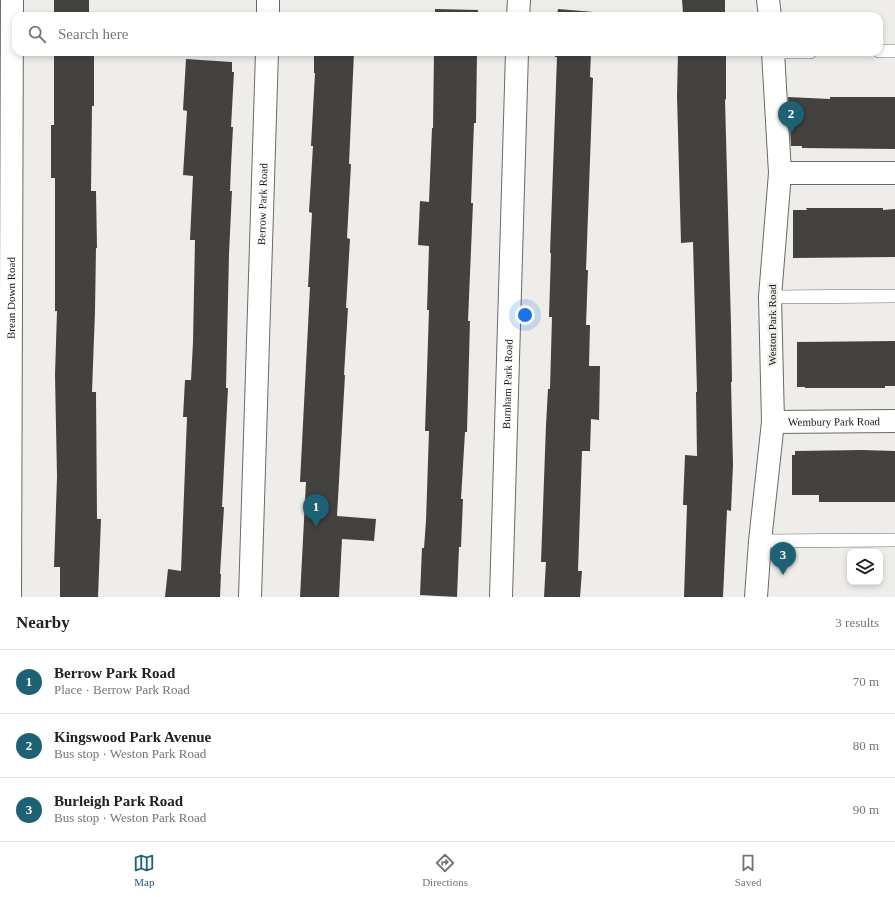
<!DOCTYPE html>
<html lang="en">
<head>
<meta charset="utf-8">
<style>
  :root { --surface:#fff; --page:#f2f2f2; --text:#202124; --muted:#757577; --line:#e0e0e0; --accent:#1e6174 }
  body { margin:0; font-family:Georgia,serif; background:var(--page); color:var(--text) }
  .controls { position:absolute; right:12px; bottom:12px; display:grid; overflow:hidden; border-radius:8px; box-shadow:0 2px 6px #0003 }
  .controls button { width:36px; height:36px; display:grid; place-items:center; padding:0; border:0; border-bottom:1px solid var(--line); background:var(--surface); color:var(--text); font:20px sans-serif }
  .you { position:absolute; left:525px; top:315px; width:14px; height:14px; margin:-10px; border:3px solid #fff; border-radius:50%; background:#1a73e8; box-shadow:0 0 0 6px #1a73e833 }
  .badge { display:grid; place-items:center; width:26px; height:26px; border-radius:50%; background:var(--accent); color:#fff; font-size:13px; font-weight:700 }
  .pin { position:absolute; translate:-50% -33px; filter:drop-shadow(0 1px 2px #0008) }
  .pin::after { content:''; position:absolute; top:21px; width:14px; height:12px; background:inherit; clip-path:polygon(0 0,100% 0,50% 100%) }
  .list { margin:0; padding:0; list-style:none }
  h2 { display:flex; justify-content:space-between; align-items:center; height:52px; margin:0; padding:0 16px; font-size:17px }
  h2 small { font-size:13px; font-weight:400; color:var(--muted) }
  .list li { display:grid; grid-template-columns:26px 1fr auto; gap:12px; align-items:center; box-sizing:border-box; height:64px; padding:0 16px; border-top:1px solid var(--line) }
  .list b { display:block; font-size:15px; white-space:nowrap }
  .list p { margin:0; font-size:13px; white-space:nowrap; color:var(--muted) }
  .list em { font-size:13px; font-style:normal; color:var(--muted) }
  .icon { flex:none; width:22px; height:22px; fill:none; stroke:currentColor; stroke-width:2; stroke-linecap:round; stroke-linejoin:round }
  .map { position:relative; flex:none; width:895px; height:597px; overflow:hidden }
  .search { position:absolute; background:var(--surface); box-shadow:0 2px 6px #0003; left:12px; right:12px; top:12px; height:44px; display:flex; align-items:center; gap:10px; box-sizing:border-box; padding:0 14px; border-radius:12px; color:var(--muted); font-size:15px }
  .sheet { height:244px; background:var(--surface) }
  nav { display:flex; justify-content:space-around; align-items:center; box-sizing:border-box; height:56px; border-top:1px solid var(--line); background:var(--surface); font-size:11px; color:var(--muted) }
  nav a { display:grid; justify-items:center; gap:2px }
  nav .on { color:var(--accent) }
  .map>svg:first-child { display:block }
  .building { fill:#44423f }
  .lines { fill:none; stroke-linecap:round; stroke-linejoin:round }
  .lane-casing { stroke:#6b6967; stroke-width:14 }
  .street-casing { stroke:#6b6967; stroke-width:24 }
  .secondary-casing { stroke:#6b6967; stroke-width:24 }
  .lane { stroke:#fff; stroke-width:13 }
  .street { stroke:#fff; stroke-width:22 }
  .secondary { stroke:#fff; stroke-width:22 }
  .labels { text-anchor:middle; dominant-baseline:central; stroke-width:4; stroke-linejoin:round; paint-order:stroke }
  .street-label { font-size:11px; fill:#181716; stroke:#efedea }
</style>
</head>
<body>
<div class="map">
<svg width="895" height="597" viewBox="0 0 895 597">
  <rect width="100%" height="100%" fill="#efedea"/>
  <!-- building -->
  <path class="building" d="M 54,0 L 89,0 L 89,16 L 54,16 Z
    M 682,0 L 725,0 L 725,16 L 678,16 L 678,13 L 683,13 Z
    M 435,9 L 478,10 L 478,16 L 435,16 Z
    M 558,9 L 594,12 L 594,16 L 557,16 Z
    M 54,52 L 88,52 L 88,54 L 94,54 L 94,106 L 92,106 L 91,191 L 96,191 L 97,248 L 96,248 L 95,311 L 92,392 L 96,392 L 97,519 L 101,519 L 98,597 L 60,597 L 60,567 L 54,567 L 57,477 L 55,375 L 57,311 L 55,311 L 55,178 L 51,178 L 51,125 L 54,125 Z
    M 314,52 L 354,52 L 349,164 L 351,164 L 347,238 L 350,239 L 346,308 L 348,308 L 344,375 L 345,375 L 337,516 L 376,519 L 374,541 L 342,539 L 339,597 L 300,597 L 306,482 L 300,482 L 310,287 L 308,287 L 312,213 L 309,212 L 313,146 L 311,146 L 315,73 L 314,73 Z
    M 434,52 L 477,52 L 476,123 L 474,123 L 471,203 L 473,203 L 468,321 L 470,321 L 467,432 L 465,432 L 461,499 L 463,499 L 461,547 L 459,547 L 457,597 L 420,595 L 422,548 L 424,548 L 426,521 L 429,431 L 425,431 L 429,310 L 427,310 L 429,246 L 418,245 L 420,201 L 429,202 L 432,128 L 433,128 Z
    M 555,52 L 591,52 L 590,77 L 593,78 L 586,270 L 588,270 L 586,325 L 590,325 L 589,366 L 600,366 L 599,420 L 591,419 L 590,451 L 582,451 L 578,571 L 582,571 L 580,597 L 544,597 L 546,562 L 541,562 L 546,425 L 548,389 L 550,389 L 552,317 L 549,317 L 551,253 L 550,253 L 557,57 L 555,57 Z
    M 678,52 L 726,52 L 726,100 L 725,99 L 731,325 L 732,382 L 731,382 L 733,465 L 731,511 L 727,510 L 723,597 L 684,597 L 687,505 L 683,505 L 685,455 L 697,456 L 696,392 L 697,392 L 693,242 L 681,243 L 677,96 Z
    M 186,59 L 232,62 L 232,72 L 234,72 L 231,127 L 233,127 L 231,166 L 230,191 L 232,191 L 229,254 L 226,388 L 228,388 L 222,507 L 224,507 L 220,574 L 221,574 L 220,597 L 165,597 L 168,569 L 181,571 L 187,417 L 183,417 L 185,380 L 191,380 L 193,342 L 195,240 L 190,240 L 193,176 L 183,175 L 187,111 L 183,110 Z
    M 788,97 L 830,99 L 830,97 L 895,97 L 895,149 L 802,148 L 802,146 L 791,146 Z
    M 806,208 L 883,208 L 883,210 L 895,209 L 895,257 L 793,258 L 793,210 L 807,210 Z
    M 895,341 L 895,386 L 885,386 L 885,388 L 805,388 L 805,387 L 797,387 L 797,342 Z
    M 862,450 L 895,451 L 895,502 L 819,502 L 819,495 L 792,495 L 792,455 L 795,455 L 795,451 Z"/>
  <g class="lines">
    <!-- lane casing -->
    <g class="lane-casing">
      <path id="lane" d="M 879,51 L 895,51
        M 773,52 L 810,52
        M 770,297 L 895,296
        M 760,541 L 895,540"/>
    </g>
    <!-- street casing -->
    <g class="street-casing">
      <g id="street">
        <path d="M 268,16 L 268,0"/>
        <path d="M 518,16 L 519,0"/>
        <path d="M 780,173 L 895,173"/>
        <path id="s1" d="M 773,422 L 895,421"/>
        <path id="s2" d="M 10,597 L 12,0"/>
        <path id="s3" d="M 250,597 L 267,52"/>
        <path id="s4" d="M 501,597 L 517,52"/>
      </g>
    </g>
    <!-- secondary casing -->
    <g class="secondary-casing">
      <path id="secondary" d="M 768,0 L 770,16
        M 756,597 L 760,541 L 773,422 L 770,297 L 780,173 L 773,52"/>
    </g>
    <!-- lane -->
    <use href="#lane" class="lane"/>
    <!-- street -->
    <use href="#street" class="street"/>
    <!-- secondary -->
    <use href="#secondary" class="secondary"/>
  </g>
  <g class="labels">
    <!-- street labels -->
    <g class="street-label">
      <text stroke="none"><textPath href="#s3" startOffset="393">Berrow Park Road</textPath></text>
      <text stroke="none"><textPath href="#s2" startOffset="299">Brean Down Road</textPath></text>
      <text transform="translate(772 325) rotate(-90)">Weston Park Road</text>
      <text stroke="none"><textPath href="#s4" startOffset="213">Burnham Park Road</textPath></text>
      <text stroke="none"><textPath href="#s1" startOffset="61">Wembury Park Road</textPath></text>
    </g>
  </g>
</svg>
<div class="controls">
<button><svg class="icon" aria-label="layers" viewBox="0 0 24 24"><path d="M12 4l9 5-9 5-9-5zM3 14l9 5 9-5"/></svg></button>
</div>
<div class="you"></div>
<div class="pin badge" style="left:316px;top:527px">1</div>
<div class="pin badge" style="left:791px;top:134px">2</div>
<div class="pin badge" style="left:783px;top:575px">3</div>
<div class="search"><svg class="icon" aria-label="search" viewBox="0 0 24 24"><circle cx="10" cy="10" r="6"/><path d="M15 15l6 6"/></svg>Search here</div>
</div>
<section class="sheet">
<h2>Nearby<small>3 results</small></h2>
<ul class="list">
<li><span class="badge">1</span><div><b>Berrow Park Road</b><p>Place · Berrow Park Road</p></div><em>70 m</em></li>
<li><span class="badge">2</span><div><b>Kingswood Park Avenue</b><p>Bus stop · Weston Park Road</p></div><em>80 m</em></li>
<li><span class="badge">3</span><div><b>Burleigh Park Road</b><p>Bus stop · Weston Park Road</p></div><em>90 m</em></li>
</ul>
</section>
<nav>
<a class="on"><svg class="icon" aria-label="map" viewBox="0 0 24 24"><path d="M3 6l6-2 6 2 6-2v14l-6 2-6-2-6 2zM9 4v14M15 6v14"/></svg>Map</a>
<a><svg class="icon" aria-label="directions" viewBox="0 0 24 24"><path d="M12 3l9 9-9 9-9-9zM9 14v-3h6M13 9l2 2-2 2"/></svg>Directions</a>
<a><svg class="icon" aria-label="saved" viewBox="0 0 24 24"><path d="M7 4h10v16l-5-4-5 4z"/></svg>Saved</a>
</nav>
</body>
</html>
